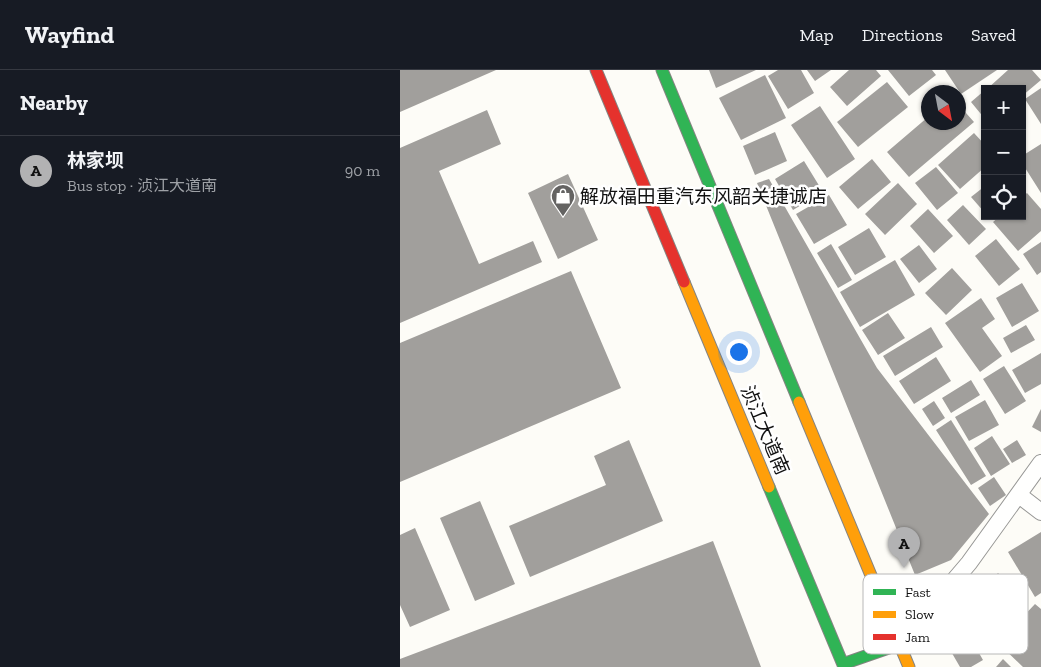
<!DOCTYPE html>
<html lang="en">
<head>
<meta charset="utf-8">
<style>
  :root { --surface:#171b24; --page:#20242c; --text:#f1f3f6; --muted:#9ea1a6; --line:#363941; --accent:#b2b2b3 }
  body { margin:0; font-family:"Zilla Slab","Noto Sans SC",serif; background:var(--page); color:var(--text) }
  .controls { position:absolute; right:15px; top:15px; display:grid; overflow:hidden; border-radius:0px; box-shadow:0 1px 4px #0004 }
  .controls button { width:45px; height:45px; display:grid; place-items:center; padding:0; border:0; border-bottom:1px solid var(--line); background:var(--surface); color:var(--text); font:25px sans-serif }
  .compass { position:absolute; left:521px; top:15px; width:45px; height:45px; border-radius:50%; background:var(--surface); box-shadow:0 1px 4px #0004; rotate:148deg }
  .you { position:absolute; left:338px; top:281px; width:18px; height:18px; margin:-12px; border:4px solid #fff; border-radius:50%; background:#1a73e8; box-shadow:0 0 0 8px #1a73e833 }
  .badge { display:grid; place-items:center; width:32px; height:32px; border-radius:50%; background:var(--accent); color:#111; font-size:16px; font-weight:700 }
  .pin { position:absolute; translate:-50% -41px; filter:drop-shadow(0 1px 2px #0008) }
  .pin::after { content:''; position:absolute; top:26px; width:18px; height:15px; background:inherit; clip-path:polygon(0 0,100% 0,50% 100%) }
  .list { margin:0; padding:0; list-style:none }
  h2 { display:flex; justify-content:space-between; align-items:center; height:65px; margin:0; padding:0 20px; font-size:21px }
  h2 small { font-size:16px; font-weight:400; color:var(--muted) }
  .list li { display:grid; grid-template-columns:32px 1fr auto; gap:15px; align-items:center; box-sizing:border-box; height:70px; padding:0 20px; border-top:1px solid var(--line) }
  .list b { display:block; font-size:19px; white-space:nowrap }
  .list p { margin:0; font-size:16px; white-space:nowrap; color:var(--muted) }
  .list em { font-size:16px; font-style:normal; color:var(--muted) }
  .icon { flex:none; width:28px; height:28px; fill:none; stroke:currentColor; stroke-width:2; stroke-linecap:round; stroke-linejoin:round }
  .map { position:relative; flex:none; width:641px; height:597px; overflow:hidden }
  header { display:flex; align-items:center; gap:30px; box-sizing:border-box; height:70px; padding:0 25px; background:var(--surface); border-bottom:1px solid var(--line) }
  header strong { font-size:24px }
  nav { display:flex; gap:28px; margin-inline-start:auto; font-size:18px }
  main { display:flex }
  aside { flex:1; background:var(--surface) }
  .map>svg:first-child { display:block }
  .building { fill:#a19f9c }
  .lines { fill:none; stroke-linecap:round; stroke-linejoin:round }
  .street-casing { stroke:#979795; stroke-width:18 }
  .fast-casing { stroke:#858482; stroke-width:13 }
  .slow-casing { stroke:#858482; stroke-width:13 }
  .jam-casing { stroke:#858482; stroke-width:13 }
  .street { stroke:#fffffe; stroke-width:16 }
  .fast { stroke:#30b455; stroke-width:11 }
  .slow { stroke:#ff9f0a; stroke-width:11 }
  .jam { stroke:#e5322d; stroke-width:11 }
  .labels { text-anchor:middle; dominant-baseline:central; stroke-width:5; stroke-linejoin:round; paint-order:stroke }
  .poi-label { font-size:19px; fill:#111; stroke:#fff; text-anchor:start }
  .street-label { font-size:19px; fill:#111; stroke:#fff }
  .key { fill:#fff; stroke:#b8b8b8; stroke-width:1 }
  .key-label { font-size:14px; fill:#111 }
</style>
</head>
<body>
<header>
<strong>Wayfind</strong>
<nav><a>Map</a><a>Directions</a><a>Saved</a></nav>
</header>
<main>
<aside>
<h2>Nearby<small></small></h2>
<ul class="list">
<li><span class="badge">A</span><div><b>林家坝</b><p>Bus stop · 浈江大道南</p></div><em>90 m</em></li>
</ul>
</aside>
<div class="map">
<svg width="641" height="597" viewBox="0 0 641 597">
  <rect width="100%" height="100%" fill="#fdfcf7"/>
  <!-- building -->
  <path class="building" d="M 0,0 L 96,0 L 0,42 Z
    M 309,0 L 356,0 L 316,18 Z
    M 378,0 L 401,0 L 414,23 L 388,39 L 368,6 Z
    M 407,0 L 431,0 L 415,11 Z
    M 449,0 L 476,0 L 481,6 L 447,36 L 430,17 Z
    M 488,0 L 532,0 L 536,5 L 509,26 Z
    M 545,0 L 597,0 L 561,24 Z
    M 608,0 L 632,0 L 641,10 L 622,26 L 622,19 L 587,19 Z
    M 365,5 L 386,48 L 341,70 L 319,28 Z
    M 487,12 L 508,37 L 458,77 L 437,52 Z
    M 641,18 L 641,54 L 625,29 Z
    M 585,20 L 585,49 L 571,32 Z
    M 558,34 L 574,52 L 509,107 L 487,82 L 528,47 L 528,52 L 558,52 Z
    M 420,36 L 455,89 L 427,108 L 391,55 Z
    M 87,40 L 101,74 L 39,101 L 79,194 L 133,171 L 142,192 L 0,253 L 0,78 Z
    M 375,62 L 387,91 L 355,105 L 343,76 Z
    M 574,63 L 585,75 L 585,97 L 560,119 L 538,95 Z
    M 641,74 L 641,123 L 622,93 L 622,86 Z
    M 472,89 L 491,112 L 458,139 L 439,117 Z
    M 404,91 L 423,122 L 393,140 L 375,109 Z
    M 536,97 L 558,123 L 537,140 L 515,113 Z
    M 168,104 L 198,170 L 158,189 L 128,123 Z
    M 369,109 L 477,298 L 589,444 L 551,490 L 515,505 L 357,113 Z
    M 498,113 L 517,134 L 485,165 L 465,144 Z
    M 585,116 L 585,143 L 571,127 Z
    M 627,123 L 641,139 L 641,161 L 618,181 L 593,152 L 600,146 L 622,146 L 622,127 Z
    M 429,125 L 447,155 L 414,174 L 396,144 Z
    M 563,135 L 586,159 L 569,175 L 547,150 Z
    M 528,139 L 553,166 L 534,183 L 510,156 Z
    M 469,158 L 486,187 L 455,205 L 438,177 Z
    M 596,169 L 620,199 L 599,216 L 575,186 Z
    M 641,172 L 641,202 L 637,205 L 623,184 Z
    M 431,174 L 452,210 L 438,218 L 417,183 Z
    M 519,175 L 537,199 L 519,213 L 500,189 Z
    M 495,190 L 515,225 L 460,257 L 440,222 Z
    M 552,198 L 572,220 L 546,245 L 525,223 Z
    M 171,201 L 221,318 L 0,412 L 0,273 Z
    M 622,213 L 639,241 L 612,257 L 596,228 Z
    M 581,228 L 595,249 L 582,258 L 602,286 L 580,302 L 545,253 Z
    M 488,243 L 505,268 L 478,285 L 462,260 Z
    M 626,255 L 635,270 L 611,283 L 603,268 Z
    M 531,257 L 543,277 L 495,306 L 483,286 Z
    M 641,283 L 641,314 L 625,323 L 612,300 Z
    M 536,287 L 551,311 L 514,334 L 499,311 Z
    M 604,296 L 626,331 L 605,344 L 583,309 Z
    M 571,310 L 580,325 L 551,343 L 542,328 Z
    M 585,330 L 599,355 L 569,371 L 555,347 Z
    M 534,331 L 545,348 L 533,356 L 522,339 Z
    M 641,339 L 641,362 L 632,357 Z
    M 551,350 L 586,406 L 571,415 L 536,360 Z
    M 592,366 L 610,394 L 591,406 L 574,378 Z
    M 229,370 L 263,451 L 130,507 L 109,456 L 206,415 L 194,386 Z
    M 617,370 L 626,385 L 612,393 L 603,379 Z
    M 594,407 L 606,425 L 590,436 L 578,418 Z
    M 80,431 L 115,514 L 75,531 L 40,448 Z
    M 15,458 L 50,540 L 10,557 L 0,535 L 0,465 Z
    M 641,462 L 641,523 L 635,527 L 608,482 Z
    M 313,471 L 361,597 L 0,597 L 0,589 Z
    M 598,503 L 618,523 L 580,561 L 560,542 Z
    M 635,534 L 641,539 L 641,597 L 623,597 L 598,573 Z
    M 563,555 L 583,590 L 571,597 L 560,597 L 542,566 Z
    M 603,589 L 611,597 L 596,597 Z"/>
  <g class="lines">
    <!-- street casing -->
    <g class="street-casing">
      <path id="street" d="M 619,425 L 641,442
        M 500,574 L 569,493 L 641,393"/>
    </g>
    <!-- fast casing -->
    <g class="fast-casing">
      <path id="fast" d="M 262,0 L 399,332
        M 369,417 L 444,597
        M 443,594 L 500,574"/>
    </g>
    <!-- slow casing -->
    <g class="slow-casing">
      <path id="slow" d="M 284,212 L 369,417
        M 399,332 L 509,597"/>
    </g>
    <!-- jam casing -->
    <g class="jam-casing">
      <path id="jam" d="M 196,0 L 284,212"/>
    </g>
    <!-- street -->
    <use href="#street" class="street"/>
    <!-- fast -->
    <use href="#fast" class="fast"/>
    <!-- slow -->
    <use href="#slow" class="slow"/>
    <!-- jam -->
    <use href="#jam" class="jam"/>
  </g>
  <!-- icons -->
  <defs>
    <g id="shop-pin" transform="scale(1.25)"><path d="M0 17L-7.5 6A9.5 9.5 0 1 1 7.5 6Z" fill="#646362" stroke="#fff"/><path d="M-5-2.5h2.3a2.7 3.5 0 0 1 5.4 0H5L5.5 6h-11ZM-1.5-2.5h3a1.5 2.3 0 0 0-3 0Z" fill="#fff"/></g>
  </defs>
  <g fill-rule="evenodd">
    <use href="#shop-pin" x="163" y="126"/>
  </g>
  <g class="labels">
    <!-- poi labels -->
    <g class="poi-label">
      <text x="180" y="126">解放福田重汽东风韶关捷诚店</text>
    </g>
    <!-- street labels -->
    <g class="street-label">
      <text transform="translate(365 360) rotate(67)">浈江大道南</text>
    </g>
  </g>
  <!-- legend -->
  <rect x="463" y="504" width="165" height="80" rx="8" class="key"/>
  <rect x="473" y="519" width="23" height="6" fill="#30b455"/>
  <rect x="473" y="541" width="23" height="7" fill="#ff9f0a"/>
  <rect x="473" y="564" width="23" height="6" fill="#e5322d"/>
  <g class="key-label">
    <text x="505" y="527">Fast</text>
    <text x="505" y="549">Slow</text>
    <text x="505" y="572">Jam</text>
  </g>
</svg>
<div class="controls">
<button>+</button>
<button>−</button>
<button><svg class="icon" aria-label="locate" viewBox="0 0 24 24"><circle cx="12" cy="12" r="6"/><path d="M12 2v4M12 18v4M2 12h4M18 12h4"/></svg></button>
</div>
<svg class="compass" viewBox="-18 -18 36 36"><path d="M0-13l5 13h-10z" fill="#e53935"/><path d="M0 13l5-13h-10z" fill="#9ea1a6"/></svg>
<div class="you"></div>
<div class="pin badge" style="left:504px;top:498px">A</div>
</div>
</main>
</body>
</html>
